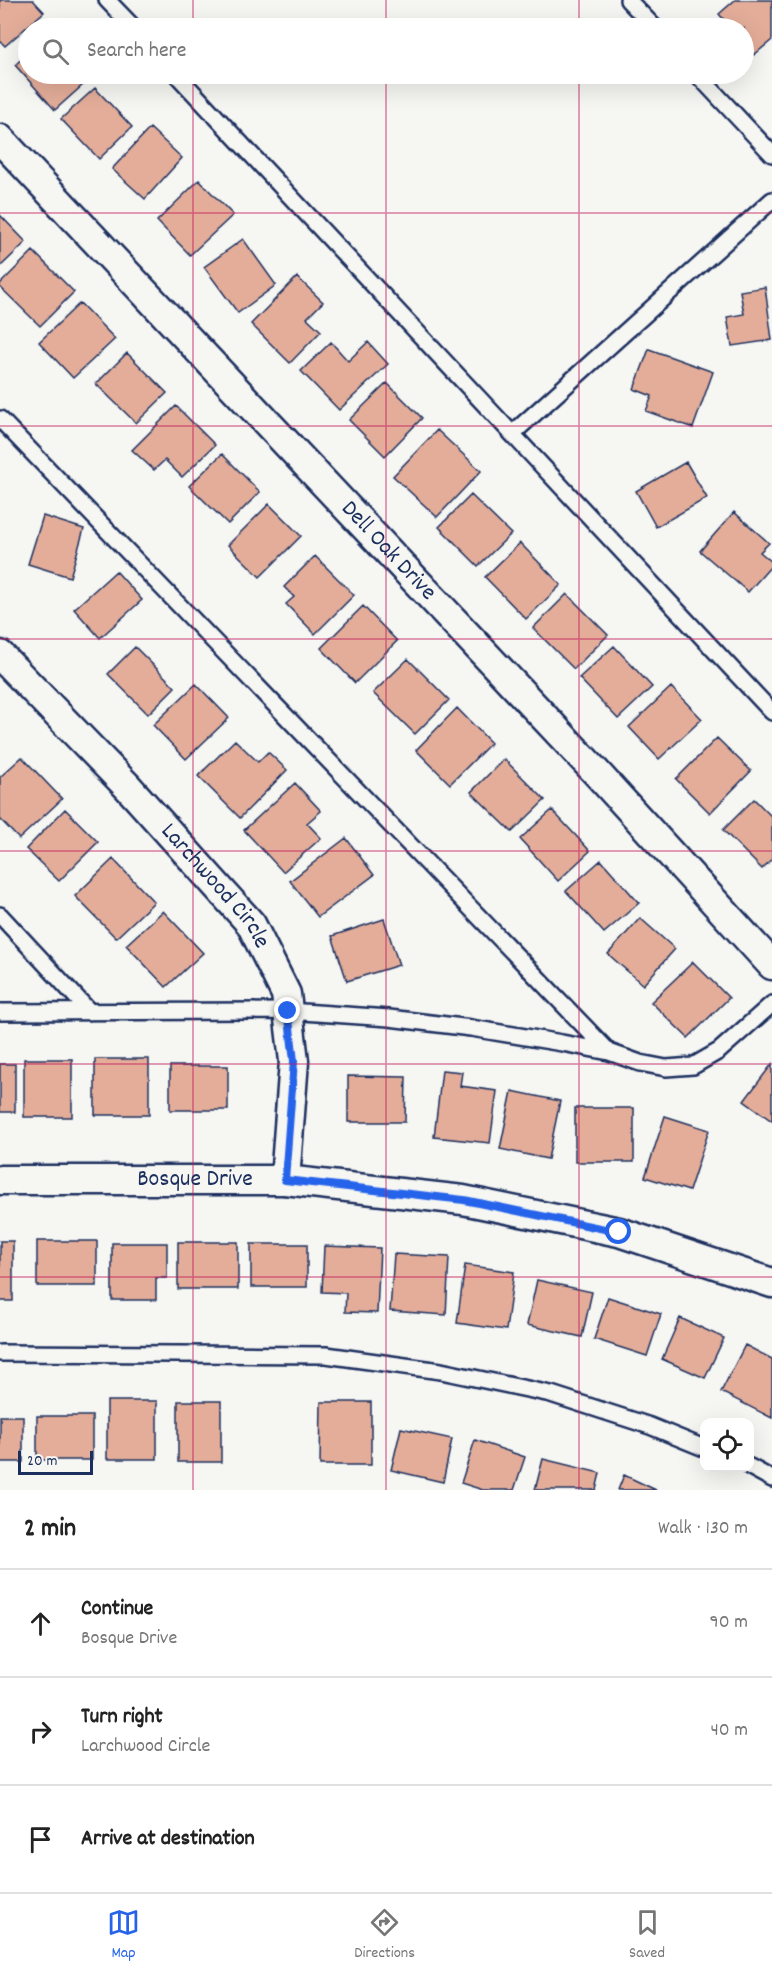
<!DOCTYPE html>
<html lang="en">
<head>
<meta charset="utf-8">
<style>
  :root { --surface:#fff; --page:#f2f2f2; --text:#222; --muted:#767676; --line:#e0e0e0; --accent:#2563eb }
  body { margin:0; font-family:Dekko,sans-serif; background:var(--page); color:var(--text) }
  .controls { position:absolute; right:18px; bottom:18px; display:grid; overflow:hidden; border-radius:12px; box-shadow:0 6px 24px #0002 }
  .controls button { width:54px; height:54px; display:grid; place-items:center; padding:0; border:0; border-bottom:2px solid var(--line); background:var(--surface); color:var(--text); font:30px sans-serif }
  .scale { position:absolute; left:18px; bottom:15px; width:75px; box-sizing:border-box; padding-left:6px; border:3px solid #1b2f5e; border-top:0; font-size:16px; line-height:21px; white-space:nowrap; color:#1b2f5e; -webkit-text-stroke:4px #f6f6f2; paint-order:stroke }
  .stop { position:absolute; width:18px; height:18px; margin:-14px; border:4px solid #2563eb; border-radius:50%; background:#fff }
  .stop.end { background:#2563eb; border-color:#fff; box-shadow:0 2px 6px #0008 }
  .list { margin:0; padding:0; list-style:none }
  h2 { display:flex; justify-content:space-between; align-items:center; height:78px; margin:0; padding:0 24px; font-size:26px }
  h2 small { font-size:20px; font-weight:400; color:var(--muted) }
  .list li { display:grid; grid-template-columns:39px 1fr auto; gap:18px; align-items:center; box-sizing:border-box; height:108px; padding:0 24px; border-top:2px solid var(--line) }
  .list b { display:block; font-size:22px; white-space:nowrap }
  .list p { margin:0; font-size:20px; white-space:nowrap; color:var(--muted) }
  .list em { font-size:20px; font-style:normal; color:var(--muted) }
  .icon { flex:none; width:33px; height:33px; fill:none; stroke:currentColor; stroke-width:2; stroke-linecap:round; stroke-linejoin:round }
  .map { position:relative; flex:none; width:772px; height:1490px; overflow:hidden }
  .search { position:absolute; background:var(--surface); box-shadow:0 6px 24px #0002; left:18px; right:18px; top:18px; height:66px; display:flex; align-items:center; gap:15px; box-sizing:border-box; padding:0 21px; border-radius:33px; color:var(--muted); font-size:22px }
  .sheet { height:402px; background:var(--surface) }
  nav { display:flex; justify-content:space-around; align-items:center; box-sizing:border-box; height:84px; border-top:2px solid var(--line); background:var(--surface); font-size:16px; color:var(--muted) }
  nav a { display:grid; justify-items:center; gap:3px }
  nav .on { color:var(--accent) }
  .map>svg:first-child { display:block }
  .building { fill:#e3ad99; stroke:#1b2f5e; stroke-width:1.5 }
  .lines { fill:none; stroke-linecap:round; stroke-linejoin:round }
  .lane-casing { stroke:#1b2f5e; stroke-width:20 }
  .street-casing { stroke:#1b2f5e; stroke-width:33 }
  .lane { stroke:#f6f6f2; stroke-width:15 }
  .street { stroke:#f6f6f2; stroke-width:28 }
  .route { stroke:#2563eb; stroke-width:8 }
  .grid { fill:none; stroke:#c2185b; stroke-width:1.5; stroke-opacity:0.55 }
  .labels { text-anchor:middle; dominant-baseline:central; stroke-width:4.5; stroke-linejoin:round; paint-order:stroke }
  .street-label { font-size:24px; fill:#1b2f5e; stroke:#f6f6f2 }
</style>
</head>
<body>
<div class="map">
<svg width="772" height="1490" viewBox="0 0 772 1490">
  <rect width="100%" height="100%" fill="#f6f6f2"/>
  <filter id="ink" filterUnits="userSpaceOnUse"><feTurbulence type="fractalNoise" baseFrequency=".0167" numOctaves="2"/><feDisplacementMap in="SourceGraphic" scale="12" xChannelSelector="R" yChannelSelector="G"/><feConvolveMatrix kernelMatrix="1 2 1 2 8 2 1 2 1" color-interpolation-filters="sRGB"/></filter>
  <g filter="url(#ink)">
    <!-- building -->
    <path class="building" d="M 0,0 L 33,0 L 44,12 L 5,46 L 0,41 Z
      M 735,0 L 772,0 L 772,40 L 754,55 L 744,43 L 744,28 L 731,28 L 719,14 Z
      M 28,53 L 28,74 L 91,74 L 93,76 L 55,110 L 15,65 Z
      M 95,88 L 132,127 L 99,159 L 61,119 Z
      M 150,128 L 182,158 L 145,199 L 112,169 Z
      M 199,180 L 233,215 L 190,255 L 157,221 Z
      M 0,215 L 26,242 L 0,267 Z
      M 243,239 L 276,285 L 238,313 L 204,267 Z
      M 33,251 L 74,292 L 40,326 L 0,287 L 0,284 Z
      M 297,277 L 323,302 L 307,318 L 321,331 L 290,363 L 251,324 Z
      M 765,287 L 772,340 L 732,346 L 727,317 L 744,314 L 740,291 Z
      M 80,303 L 115,339 L 73,378 L 39,342 Z
      M 331,342 L 348,361 L 368,342 L 388,364 L 339,410 L 301,371 Z
      M 649,349 L 713,372 L 693,428 L 646,411 L 652,396 L 634,389 Z
      M 127,353 L 167,393 L 136,423 L 96,384 Z
      M 387,383 L 422,418 L 385,456 L 349,420 Z
      M 176,406 L 215,445 L 182,477 L 165,460 L 154,470 L 132,450 Z
      M 437,430 L 481,471 L 437,517 L 393,476 Z
      M 222,454 L 260,492 L 228,524 L 189,486 Z
      M 686,462 L 707,498 L 656,527 L 636,491 Z
      M 471,495 L 511,534 L 478,566 L 439,527 Z
      M 269,504 L 301,536 L 260,577 L 228,545 Z
      M 734,512 L 769,543 L 760,552 L 772,562 L 772,565 L 748,592 L 700,551 Z
      M 43,516 L 84,529 L 70,577 L 28,564 Z
      M 520,543 L 561,585 L 526,619 L 485,577 Z
      M 315,556 L 354,595 L 315,634 L 286,604 L 294,597 L 284,587 Z
      M 116,571 L 142,600 L 100,638 L 74,609 Z
      M 567,594 L 608,635 L 574,669 L 533,628 Z
      M 363,606 L 397,641 L 355,683 L 321,648 Z
      M 614,646 L 652,687 L 618,719 L 579,678 Z
      M 135,647 L 175,687 L 148,714 L 108,674 Z
      M 408,659 L 449,700 L 415,734 L 373,693 Z
      M 196,684 L 229,718 L 186,759 L 153,725 Z
      M 671,687 L 702,719 L 659,759 L 629,727 Z
      M 457,708 L 491,743 L 450,784 L 416,750 Z
      M 717,738 L 751,771 L 710,813 L 676,779 Z
      M 235,740 L 258,762 L 268,752 L 287,770 L 240,818 L 198,776 Z
      M 22,757 L 62,799 L 19,839 L 0,819 L 0,777 Z
      M 504,759 L 545,800 L 512,832 L 471,792 Z
      M 295,783 L 321,811 L 307,823 L 321,838 L 283,872 L 244,830 Z
      M 754,799 L 772,817 L 772,859 L 762,869 L 723,830 Z
      M 65,809 L 98,842 L 59,881 L 26,849 Z
      M 552,810 L 590,851 L 558,881 L 520,839 Z
      M 346,838 L 374,875 L 318,917 L 290,881 Z
      M 113,859 L 154,902 L 116,938 L 75,896 Z
      M 601,860 L 639,903 L 604,933 L 566,891 Z
      M 163,911 L 203,953 L 166,987 L 126,945 Z
      M 640,918 L 675,949 L 643,985 L 608,954 Z
      M 384,919 L 399,965 L 347,981 L 332,936 Z
      M 693,962 L 729,998 L 688,1038 L 651,1002 Z
      M 24,1059 L 72,1059 L 72,1117 L 24,1117 Z
      M 95,1059 L 149,1059 L 149,1115 L 95,1115 Z
      M 0,1064 L 15,1064 L 15,1112 L 0,1112 Z
      M 772,1064 L 772,1121 L 744,1101 Z
      M 170,1066 L 228,1066 L 228,1110 L 170,1110 Z
      M 442,1070 L 462,1072 L 460,1086 L 497,1091 L 490,1143 L 434,1137 Z
      M 348,1076 L 406,1077 L 405,1122 L 348,1122 Z
      M 512,1091 L 560,1101 L 548,1159 L 500,1149 Z
      M 575,1108 L 634,1108 L 634,1162 L 575,1162 Z
      M 665,1116 L 709,1130 L 689,1191 L 645,1177 Z
      M 0,1241 L 13,1241 L 13,1301 L 0,1301 Z
      M 37,1241 L 97,1241 L 97,1286 L 37,1286 Z
      M 178,1242 L 238,1242 L 238,1289 L 178,1289 Z
      M 112,1243 L 167,1243 L 167,1278 L 156,1278 L 156,1300 L 112,1300 Z
      M 251,1244 L 307,1244 L 307,1287 L 251,1287 Z
      M 324,1246 L 380,1248 L 377,1313 L 345,1312 L 346,1293 L 322,1292 Z
      M 394,1254 L 449,1257 L 446,1315 L 390,1311 Z
      M 465,1265 L 514,1272 L 506,1330 L 457,1323 Z
      M 537,1280 L 592,1292 L 582,1337 L 527,1325 Z
      M 608,1297 L 661,1314 L 647,1356 L 594,1339 Z
      M 680,1318 L 724,1338 L 705,1378 L 662,1359 Z
      M 745,1345 L 772,1359 L 772,1418 L 721,1392 Z
      M 107,1401 L 157,1401 L 157,1459 L 107,1459 Z
      M 178,1401 L 221,1401 L 221,1462 L 178,1462 Z
      M 321,1402 L 371,1402 L 371,1465 L 320,1465 Z
      M 0,1416 L 23,1416 L 23,1462 L 0,1462 Z
      M 37,1416 L 92,1416 L 92,1460 L 37,1460 Z
      M 401,1428 L 452,1439 L 443,1482 L 391,1470 Z
      M 475,1440 L 525,1457 L 514,1490 L 483,1490 L 461,1483 Z
      M 543,1459 L 600,1473 L 596,1490 L 535,1490 Z
      M 624,1475 L 656,1490 L 618,1490 Z"/>
    <g class="lines">
      <!-- lane casing -->
      <g class="lane-casing">
        <path id="lane" d="M 107,0 L 134,28
          M 628,0 L 655,28
          M 176,74 L 772,712
          M 697,74 L 772,154
          M 0,419 L 609,1052
          M 512,434 L 772,200
          M 0,915 L 90,1012
          M 0,1012 L 288,1011 L 389,1018 L 471,1028 L 562,1043 L 609,1052 L 640,1063 L 666,1068 L 693,1066 L 719,1051 L 772,1004
          M 0,1353 L 326,1355 L 441,1371 L 551,1394 L 650,1426 L 704,1448
          M 750,1467 L 772,1479"/>
      </g>
      <!-- street casing -->
      <g class="street-casing">
        <g id="street">
          <path id="s1" d="M 0,139 L 595,771 L 772,965"/>
          <path id="s2" d="M 0,655 L 128,787 L 251,924 L 286,994 L 294,1061 L 285,1180"/>
          <path id="s3" d="M 0,1180 L 285,1180 L 463,1200 L 619,1232 L 772,1283"/>
        </g>
      </g>
      <!-- lane -->
      <use href="#lane" class="lane"/>
      <!-- street -->
      <use href="#street" class="street"/>
    </g>
  </g>
  <g class="lines" filter="url(#ink)">
    <!-- route -->
    <path class="route" d="M 288,1011 L 294,1061 L 285,1180 L 464,1200 L 619,1232"/>
  </g>
  <!-- grid -->
  <path class="grid" d="M 193,0 L 193,28M 386,0 L 386,28M 579,0 L 579,28M 193,74 L 193,1490M 386,74 L 386,1490M 579,74 L 579,1490M 0,213 L 772,213M 0,426 L 772,426M 0,639 L 772,639M 0,851 L 772,851M 0,1064 L 772,1064M 0,1277 L 772,1277"/>
  <g class="labels">
    <!-- street labels -->
    <g class="street-label">
      <text stroke="none"><textPath href="#s1" startOffset="566">Dell Oak Drive</textPath></text>
      <text stroke="none"><textPath href="#s2" startOffset="316">Larchwood Circle</textPath></text>
      <text stroke="none"><textPath href="#s3" startOffset="195">Bosque Drive</textPath></text>
    </g>
  </g>
</svg>
<div class="controls">
<button><svg class="icon" aria-label="locate" viewBox="0 0 24 24"><circle cx="12" cy="12" r="6"/><path d="M12 2v4M12 18v4M2 12h4M18 12h4"/></svg></button>
</div>
<div class="scale">20 m</div>
<div class="stop" style="left:619px;top:1232px"></div>
<div class="stop end" style="left:288px;top:1011px"></div>
<div class="search"><svg class="icon" aria-label="search" viewBox="0 0 24 24"><circle cx="10" cy="10" r="6"/><path d="M15 15l6 6"/></svg>Search here</div>
</div>
<section class="sheet">
<h2>2 min<small>Walk · 130 m</small></h2>
<ul class="list">
<li><svg class="icon" aria-label="ahead" viewBox="0 0 24 24"><path d="M12 20V5M6 11l6-6 6 6"/></svg><div><b>Continue</b><p>Bosque Drive</p></div><em>90 m</em></li>
<li><svg class="icon" aria-label="right" viewBox="0 0 24 24"><path d="M7 20v-9h11M14 6l5 5-5 5"/></svg><div><b>Turn right</b><p>Larchwood Circle</p></div><em>40 m</em></li>
<li><svg class="icon" aria-label="arrive" viewBox="0 0 24 24"><path d="M6 21V4h12l-3 4 3 4H6"/></svg><div><b>Arrive at destination</b></div></li>
</ul>
</section>
<nav>
<a class="on"><svg class="icon" aria-label="map" viewBox="0 0 24 24"><path d="M3 6l6-2 6 2 6-2v14l-6 2-6-2-6 2zM9 4v14M15 6v14"/></svg>Map</a>
<a><svg class="icon" aria-label="directions" viewBox="0 0 24 24"><path d="M12 3l9 9-9 9-9-9zM9 14v-3h6M13 9l2 2-2 2"/></svg>Directions</a>
<a><svg class="icon" aria-label="saved" viewBox="0 0 24 24"><path d="M7 4h10v16l-5-4-5 4z"/></svg>Saved</a>
</nav>
</body>
</html>
